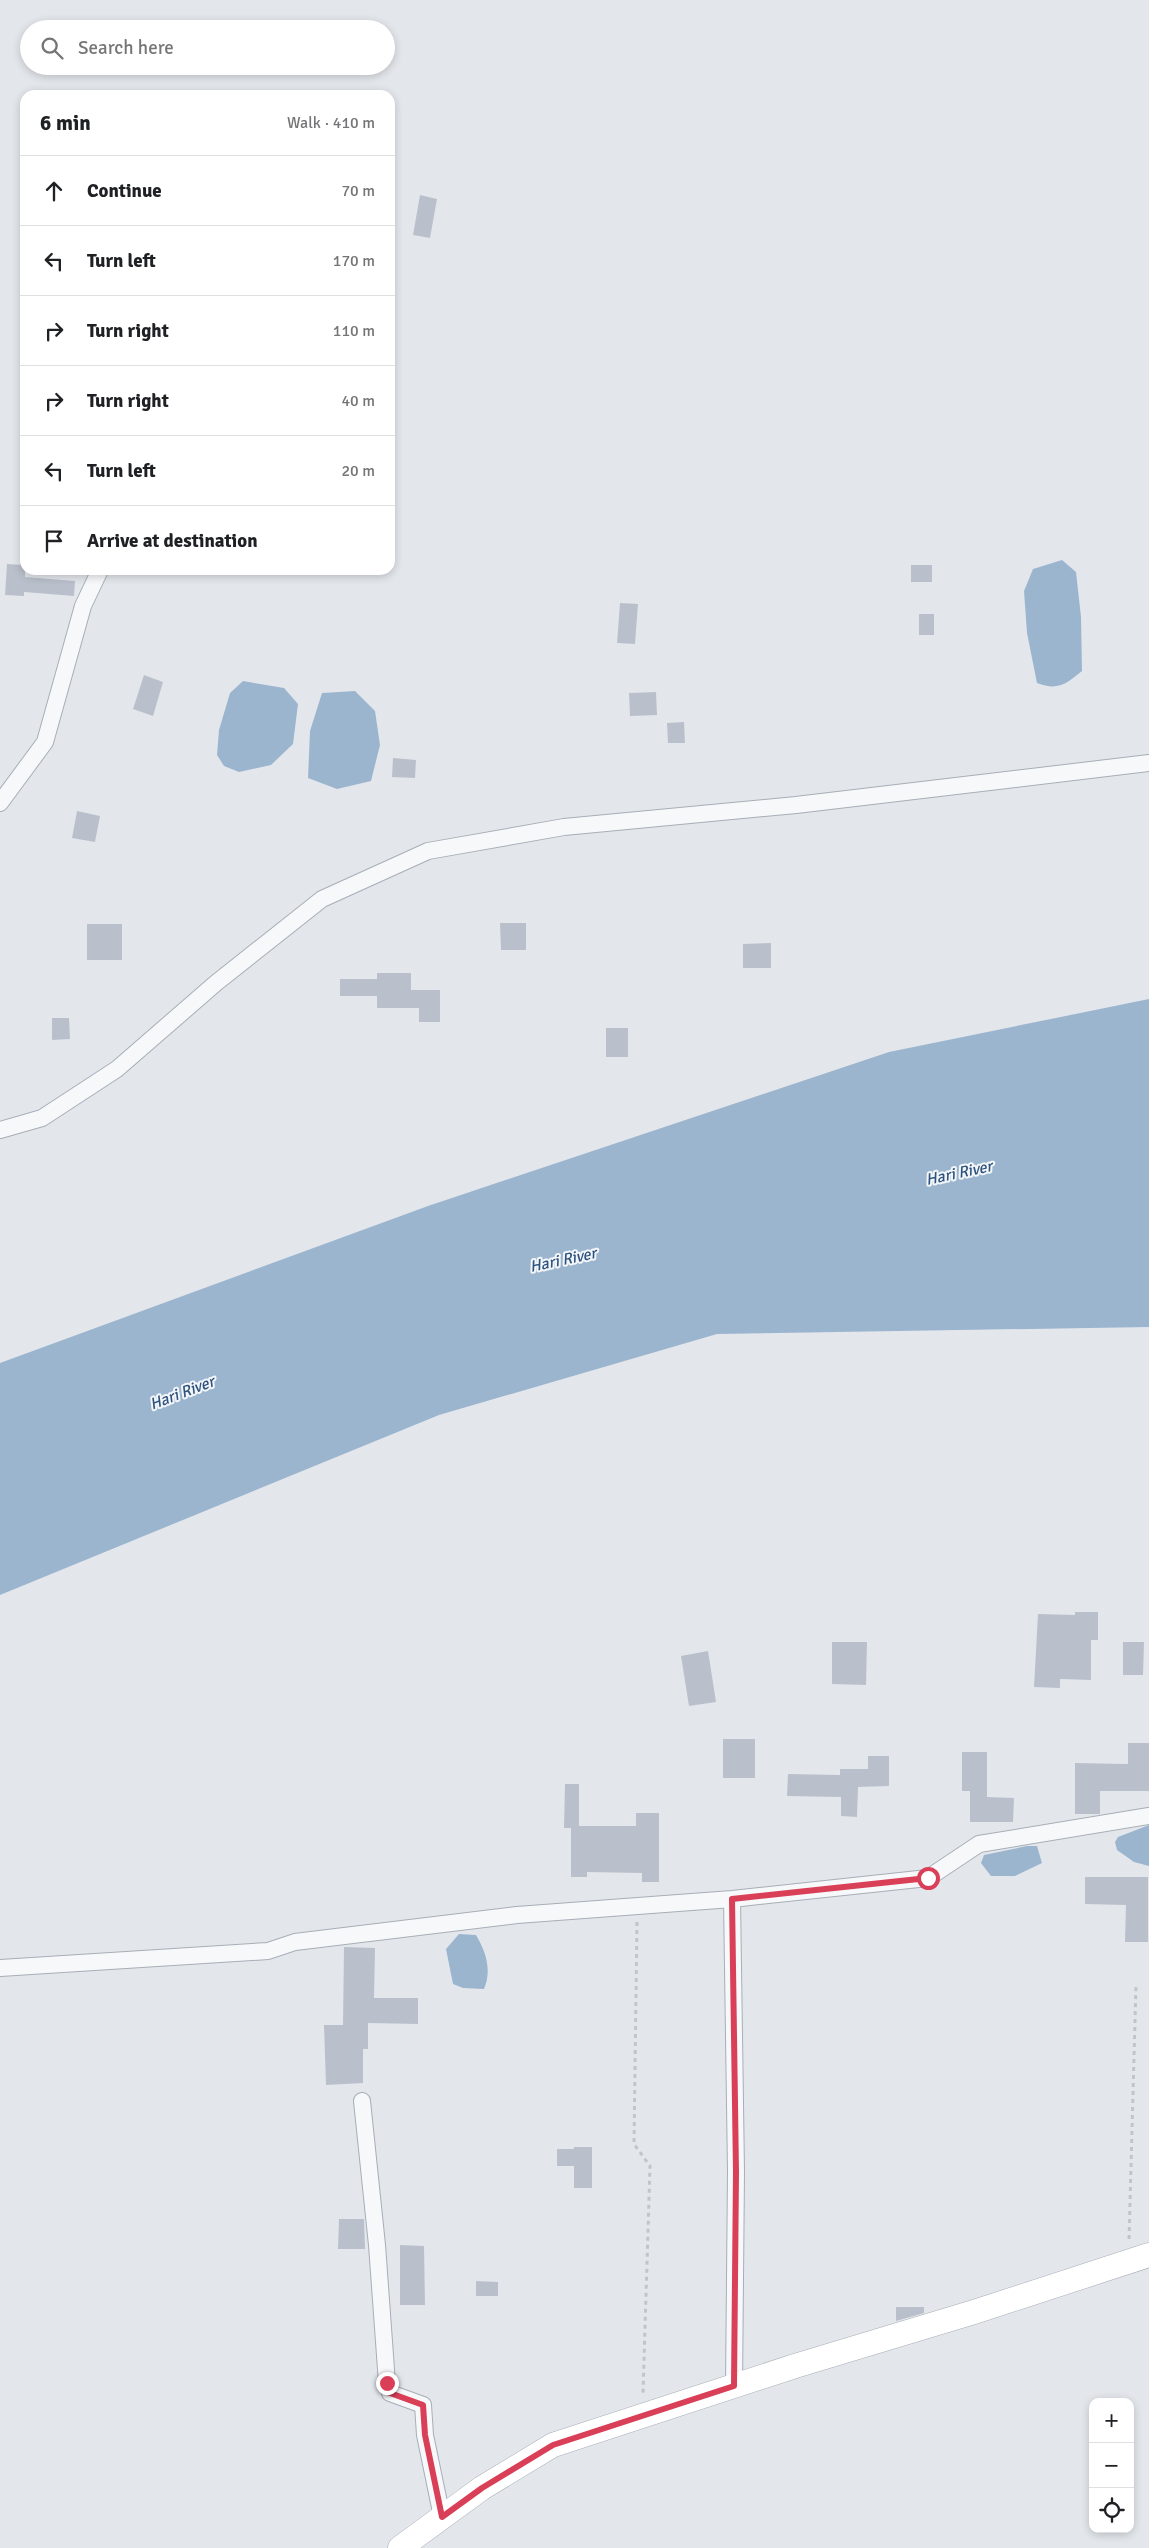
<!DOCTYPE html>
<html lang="en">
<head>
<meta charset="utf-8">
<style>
  :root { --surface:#fff; --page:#f2f2f2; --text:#202124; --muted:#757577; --line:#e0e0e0 }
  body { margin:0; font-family:Signika,sans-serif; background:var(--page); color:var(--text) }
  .controls { position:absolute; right:15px; bottom:15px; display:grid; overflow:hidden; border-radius:10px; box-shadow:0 2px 8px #0003 }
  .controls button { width:45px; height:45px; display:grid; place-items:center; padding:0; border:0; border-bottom:1px solid var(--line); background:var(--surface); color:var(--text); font:25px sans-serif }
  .stop { position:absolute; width:15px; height:15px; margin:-11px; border:4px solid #da3f58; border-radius:50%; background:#fff }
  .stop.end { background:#da3f58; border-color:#fff; box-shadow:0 1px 5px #0008 }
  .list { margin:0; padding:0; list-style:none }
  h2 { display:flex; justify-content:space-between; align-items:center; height:65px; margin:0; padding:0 20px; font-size:21px }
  h2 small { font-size:16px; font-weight:400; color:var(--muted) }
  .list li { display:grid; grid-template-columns:32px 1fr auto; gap:15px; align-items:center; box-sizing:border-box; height:70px; padding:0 20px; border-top:1px solid var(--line) }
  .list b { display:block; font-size:19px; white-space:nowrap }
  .list em { font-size:16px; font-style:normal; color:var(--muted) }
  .icon { flex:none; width:28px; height:28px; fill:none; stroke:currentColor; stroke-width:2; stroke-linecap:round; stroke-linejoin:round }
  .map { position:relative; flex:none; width:1149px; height:2548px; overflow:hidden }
  .search { position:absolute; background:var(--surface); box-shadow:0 2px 8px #0003; left:20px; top:20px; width:375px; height:55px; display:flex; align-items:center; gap:12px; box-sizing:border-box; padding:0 18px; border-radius:28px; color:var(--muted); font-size:19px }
  .panel { position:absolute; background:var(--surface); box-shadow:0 2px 8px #0003; left:20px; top:90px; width:375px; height:485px; border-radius:15px }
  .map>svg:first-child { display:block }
  .water { fill:#9cb5cf }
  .building { fill:#bac0cb }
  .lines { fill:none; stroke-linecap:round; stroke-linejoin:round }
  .street-casing { stroke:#a7aeb7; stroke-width:18 }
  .secondary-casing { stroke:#a7aeb7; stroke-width:25 }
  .path { stroke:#c1c5cb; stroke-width:3; stroke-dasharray:4 4; stroke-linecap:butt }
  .street { stroke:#f7f8fa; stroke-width:16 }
  .secondary { stroke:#fff; stroke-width:24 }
  .route { stroke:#da3f58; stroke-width:6 }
  .labels { text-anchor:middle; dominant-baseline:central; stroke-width:4; stroke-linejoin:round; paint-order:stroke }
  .water-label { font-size:16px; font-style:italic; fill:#2f537f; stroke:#f3f6f9 }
</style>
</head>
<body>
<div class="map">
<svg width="1149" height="2548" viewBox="0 0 1149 2548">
  <rect width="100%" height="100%" fill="#e3e7ec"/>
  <!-- water -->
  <path class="water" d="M 1062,560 L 1076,572 L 1081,617 L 1082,671 C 1066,684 1058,691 1037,683 L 1027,633 L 1024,591 L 1033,569 Z
    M 243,681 L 284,688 L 298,704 L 293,744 L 271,765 L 239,772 L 224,766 L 217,755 L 219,730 L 230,693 Z
    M 355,691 L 375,711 L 380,745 L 371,781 L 337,789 L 308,778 L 310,731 L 322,693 Z
    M 1149,999 L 1149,1327 L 717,1334 L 439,1415 L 0,1595 L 0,1363 L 428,1206 L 889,1052 Z
    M 1149,1825 L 1149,1866 L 1134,1862 L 1117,1850 L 1115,1842 L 1118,1837 Z
    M 1027,1846 L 1037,1846 L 1042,1863 L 1015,1876 L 991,1876 L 981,1863 L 984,1855 Z
    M 459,1934 L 476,1935 C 486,1952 492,1970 484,1989 L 463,1988 L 453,1984 L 446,1949 Z"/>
  <!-- building -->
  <path class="building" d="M 420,195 L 437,199 L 430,238 L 413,235 Z
    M 7,564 L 25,565 L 25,577 L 75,581 L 74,596 L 24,592 L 24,596 L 5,595 Z
    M 911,565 L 932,565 L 932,582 L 911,582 Z
    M 620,603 L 638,604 L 635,644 L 617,643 Z
    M 919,614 L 934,614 L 934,635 L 919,635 Z
    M 144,675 L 163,682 L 153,716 L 133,709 Z
    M 656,692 L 657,715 L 630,716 L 629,693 Z
    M 684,722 L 685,743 L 668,743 L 667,723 Z
    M 393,758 L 416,760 L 415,778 L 392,777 Z
    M 77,811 L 100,816 L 95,842 L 72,838 Z
    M 500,923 L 526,923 L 526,950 L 501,950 Z
    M 87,924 L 122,924 L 122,960 L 87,960 Z
    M 771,943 L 771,968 L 743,968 L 743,944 Z
    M 377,973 L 411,973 L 411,990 L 440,990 L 440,1022 L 419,1022 L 419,1008 L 377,1008 L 377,996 L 340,996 L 340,979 L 377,979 Z
    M 52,1018 L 69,1018 L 70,1039 L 52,1040 Z
    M 606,1028 L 628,1028 L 628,1057 L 606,1057 Z
    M 1075,1612 L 1098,1612 L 1098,1640 L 1091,1640 L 1091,1680 L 1060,1679 L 1060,1688 L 1034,1687 L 1038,1614 L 1075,1615 Z
    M 832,1642 L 867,1642 L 866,1685 L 832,1684 Z
    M 1123,1642 L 1144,1642 L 1143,1675 L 1123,1675 Z
    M 708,1651 L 716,1702 L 689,1706 L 681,1656 Z
    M 723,1739 L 755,1739 L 755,1778 L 723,1778 Z
    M 1128,1743 L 1149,1743 L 1149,1791 L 1100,1791 L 1100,1814 L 1075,1814 L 1075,1763 L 1128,1764 Z
    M 962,1752 L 987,1752 L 987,1797 L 1014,1798 L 1013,1822 L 970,1822 L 970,1791 L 962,1791 Z
    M 868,1756 L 889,1756 L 889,1786 L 858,1787 L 857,1817 L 841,1816 L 841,1797 L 787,1796 L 788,1774 L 840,1775 L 840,1769 L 868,1769 Z
    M 565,1784 L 579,1784 L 579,1826 L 636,1826 L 636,1813 L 659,1813 L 659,1882 L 642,1882 L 642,1873 L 587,1872 L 587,1877 L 571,1877 L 571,1828 L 564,1828 Z
    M 1085,1877 L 1148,1877 L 1148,1942 L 1125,1942 L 1126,1905 L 1085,1904 Z
    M 344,1947 L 375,1948 L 374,1998 L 418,1998 L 418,2024 L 368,2023 L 368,2049 L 363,2049 L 363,2083 L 326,2085 L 324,2025 L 343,2025 Z
    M 574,2147 L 592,2147 L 592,2188 L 574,2188 L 574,2166 L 557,2166 L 557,2149 L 574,2149 Z
    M 339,2219 L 364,2219 L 365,2249 L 338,2249 Z
    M 400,2245 L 424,2246 L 425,2305 L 400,2305 Z
    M 476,2281 L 498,2282 L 498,2296 L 476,2296 Z
    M 896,2307 L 924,2307 L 924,2313 L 896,2321 Z"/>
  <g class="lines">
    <!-- street casing -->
    <g class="street-casing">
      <path id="street" d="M 0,803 L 45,742 L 83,606 L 100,570
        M 0,1130 L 42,1118 L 117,1069 L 216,983 L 322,899 L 428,851 L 564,827 L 796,805 L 1149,763
        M 732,1899 L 736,2172 L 734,2386
        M 0,1968 L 268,1951 L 295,1942 L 517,1915 L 732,1899 L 928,1878 L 979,1844 L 1149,1816
        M 362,2101 L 377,2245 L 387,2383 L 390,2393 L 423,2405 L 425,2435 L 442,2517"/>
    </g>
    <!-- secondary casing -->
    <g class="secondary-casing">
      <path id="secondary" d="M 400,2548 L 482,2488 L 553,2445 L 795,2366 L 974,2312 L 1149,2255"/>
    </g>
    <!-- path -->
    <path class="path" d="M 637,1922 L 634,2144 L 650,2166 L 643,2393
      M 1129,2239 L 1136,1985"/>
    <!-- street -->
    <use href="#street" class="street"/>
    <!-- secondary -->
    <use href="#secondary" class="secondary"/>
  </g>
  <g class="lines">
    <!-- route -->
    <path class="route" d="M 387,2383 L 390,2393 L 423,2405 L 425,2435 L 442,2517 L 482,2488 L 553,2445 L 734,2386 L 736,2172 L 732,1899 L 928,1878"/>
  </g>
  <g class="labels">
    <!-- water labels -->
    <g class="water-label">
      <text transform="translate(959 1173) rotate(-12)">Hari River</text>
      <text transform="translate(563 1260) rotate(-12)">Hari River</text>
      <text transform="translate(182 1393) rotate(-21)">Hari River</text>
    </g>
  </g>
</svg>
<div class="controls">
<button>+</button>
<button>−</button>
<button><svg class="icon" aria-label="locate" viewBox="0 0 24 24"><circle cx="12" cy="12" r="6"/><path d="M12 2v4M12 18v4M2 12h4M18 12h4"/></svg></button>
</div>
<div class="stop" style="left:928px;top:1878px"></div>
<div class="stop end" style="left:387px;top:2383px"></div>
<div class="search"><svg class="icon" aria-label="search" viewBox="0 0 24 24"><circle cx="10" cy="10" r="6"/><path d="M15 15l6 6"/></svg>Search here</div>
<section class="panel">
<h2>6 min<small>Walk · 410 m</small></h2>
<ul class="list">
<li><svg class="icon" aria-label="ahead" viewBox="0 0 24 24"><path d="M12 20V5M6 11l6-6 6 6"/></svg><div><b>Continue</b></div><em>70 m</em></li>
<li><svg class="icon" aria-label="left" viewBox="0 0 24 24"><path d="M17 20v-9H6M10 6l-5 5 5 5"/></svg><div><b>Turn left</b></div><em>170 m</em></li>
<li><svg class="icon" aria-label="right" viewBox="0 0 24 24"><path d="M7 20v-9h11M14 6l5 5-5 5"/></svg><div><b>Turn right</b></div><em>110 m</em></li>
<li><svg class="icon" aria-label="right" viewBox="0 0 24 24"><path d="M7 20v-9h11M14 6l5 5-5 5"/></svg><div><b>Turn right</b></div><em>40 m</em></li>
<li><svg class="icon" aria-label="left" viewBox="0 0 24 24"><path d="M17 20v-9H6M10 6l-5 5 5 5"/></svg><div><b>Turn left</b></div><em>20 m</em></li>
<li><svg class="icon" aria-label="arrive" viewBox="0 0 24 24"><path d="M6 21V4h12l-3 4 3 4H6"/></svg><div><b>Arrive at destination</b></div></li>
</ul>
</section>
</div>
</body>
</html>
